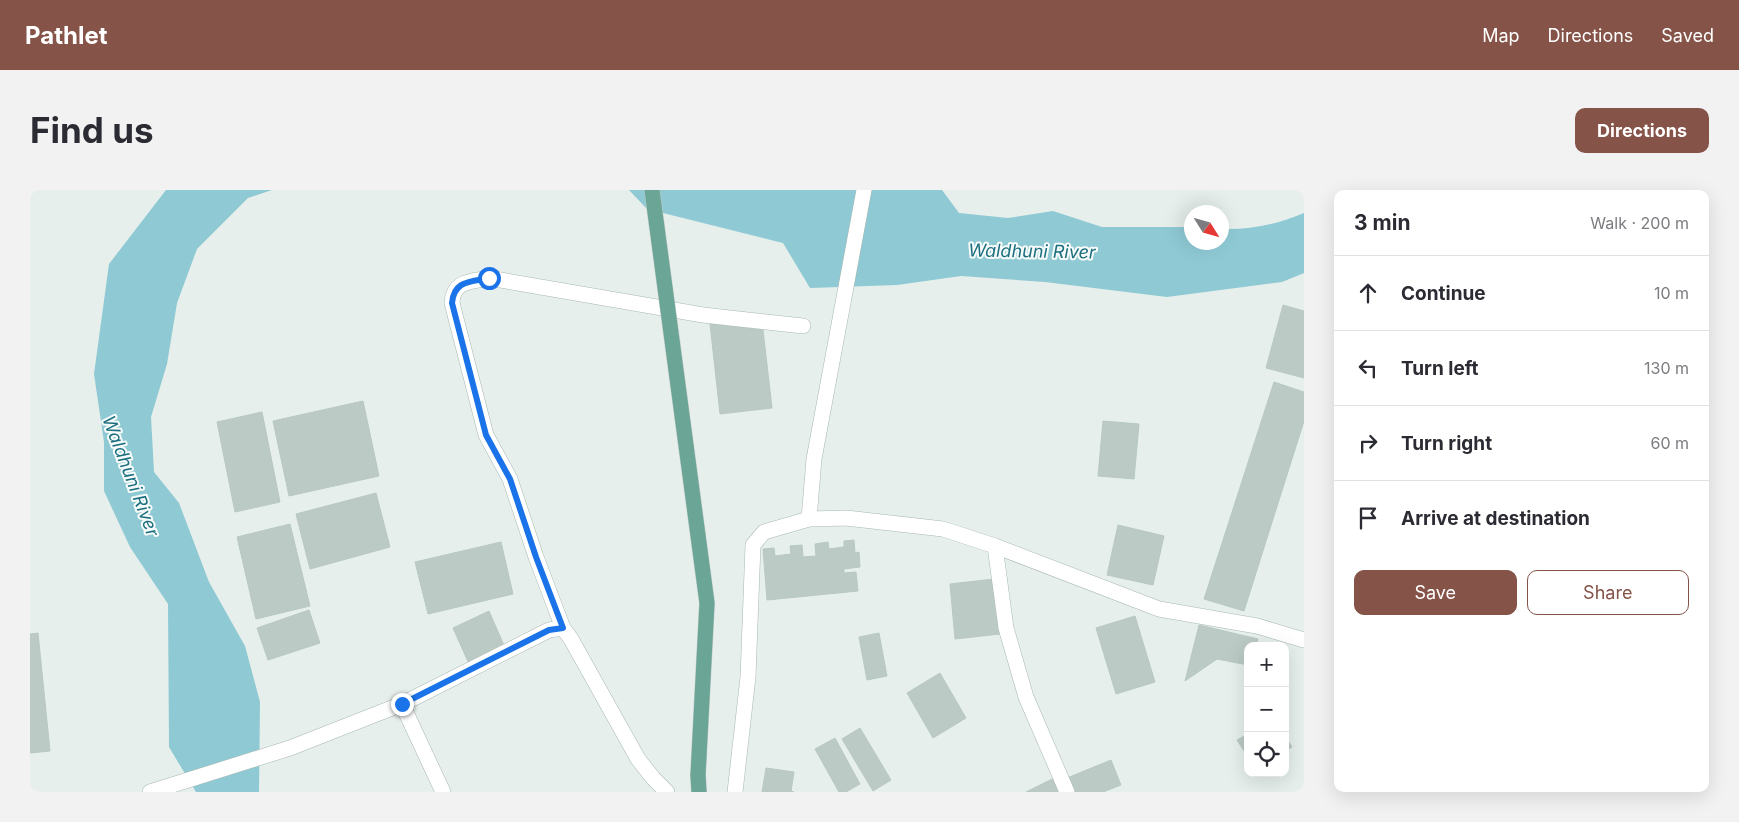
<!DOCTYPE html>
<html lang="en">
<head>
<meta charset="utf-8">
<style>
  :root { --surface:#fff; --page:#f2f2f3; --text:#2b2b33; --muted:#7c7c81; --line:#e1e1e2; --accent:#855347 }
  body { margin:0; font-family:Inter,sans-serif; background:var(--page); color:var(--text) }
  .controls { position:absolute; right:15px; bottom:15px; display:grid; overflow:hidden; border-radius:10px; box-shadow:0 5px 20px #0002 }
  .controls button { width:45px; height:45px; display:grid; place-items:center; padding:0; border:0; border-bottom:1px solid var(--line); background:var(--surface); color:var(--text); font:25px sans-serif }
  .compass { position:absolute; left:1154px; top:15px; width:45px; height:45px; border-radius:50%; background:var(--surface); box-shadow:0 5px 20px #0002; rotate:127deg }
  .stop { position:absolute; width:15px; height:15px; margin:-11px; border:4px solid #1a73e8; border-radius:50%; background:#fff }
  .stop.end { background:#1a73e8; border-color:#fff; box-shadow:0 1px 5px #0008 }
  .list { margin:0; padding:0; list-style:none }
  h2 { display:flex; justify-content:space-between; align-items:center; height:65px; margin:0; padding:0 20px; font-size:21px }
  h2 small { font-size:16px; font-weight:400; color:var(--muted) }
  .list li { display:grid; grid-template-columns:32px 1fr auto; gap:15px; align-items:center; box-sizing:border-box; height:75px; padding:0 20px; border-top:1px solid var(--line) }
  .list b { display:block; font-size:19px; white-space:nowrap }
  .list em { font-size:16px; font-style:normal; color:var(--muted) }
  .actions { display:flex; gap:10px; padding:15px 20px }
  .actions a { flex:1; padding:11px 0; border:1px solid var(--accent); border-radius:10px; text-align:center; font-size:18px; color:var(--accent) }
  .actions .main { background:var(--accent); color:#fff }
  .icon { flex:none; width:28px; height:28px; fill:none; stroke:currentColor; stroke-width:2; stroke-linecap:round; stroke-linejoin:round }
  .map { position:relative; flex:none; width:1274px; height:602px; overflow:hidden; border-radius:10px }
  header { display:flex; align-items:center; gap:30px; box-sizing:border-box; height:70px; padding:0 25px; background:var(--accent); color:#fff }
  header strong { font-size:24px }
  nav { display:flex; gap:28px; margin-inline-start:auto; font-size:18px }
  .intro { display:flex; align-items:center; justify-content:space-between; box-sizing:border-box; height:120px; padding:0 30px }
  h1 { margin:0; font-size:35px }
  .button { padding:12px 22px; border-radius:10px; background:var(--accent); color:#fff; font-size:18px; font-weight:700 }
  main { display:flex; gap:30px; padding:0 30px }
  aside { flex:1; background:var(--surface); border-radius:10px; box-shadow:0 5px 20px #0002 }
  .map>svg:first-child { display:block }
  .water { fill:#8ec9d4 }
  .building { fill:#bbcac4; stroke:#b8c9c2 }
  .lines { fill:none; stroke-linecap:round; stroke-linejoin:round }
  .minor-casing { stroke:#a8b8b2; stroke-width:16 }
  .major-casing { stroke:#c2cac8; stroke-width:16 }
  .minor { stroke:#fff; stroke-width:15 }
  .major { stroke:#6aa596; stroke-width:15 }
  .major-bridge-casing { stroke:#c2cac8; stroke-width:16; stroke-linecap:butt }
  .major-bridge { stroke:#6aa596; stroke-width:15 }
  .route { stroke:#1a73e8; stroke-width:6 }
  .labels { text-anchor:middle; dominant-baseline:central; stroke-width:4; stroke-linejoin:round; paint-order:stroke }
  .water-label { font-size:18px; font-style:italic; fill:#1c6f80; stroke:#f7fbf9 }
</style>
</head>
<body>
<header>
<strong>Pathlet</strong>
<nav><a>Map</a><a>Directions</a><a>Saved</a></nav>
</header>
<div class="intro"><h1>Find us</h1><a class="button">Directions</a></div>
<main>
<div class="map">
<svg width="1274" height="602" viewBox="0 0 1274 602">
  <rect width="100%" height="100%" fill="#e6efeb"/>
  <!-- water -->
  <path class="water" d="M 136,0 L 242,0 L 218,8 L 167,59 L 147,113 L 137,174 L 121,227 L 124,282 L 149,313 L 179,392 L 215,456 L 230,512 L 229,602 L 166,602 L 139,557 L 138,414 L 100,357 L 74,301 L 74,252 L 64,184 L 79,74 Z
    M 599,0 L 912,0 L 929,23 L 978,28 L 1023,21 L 1072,37 L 1161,37 L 1162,52 L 1192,52 L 1192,39 C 1219,40 1249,34 1274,23 L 1274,83 L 1252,92 L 1137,107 L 1015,92 L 931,86 L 867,95 L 780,98 L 753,53 L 617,19 Z"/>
  <!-- building -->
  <path class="building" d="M 1253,115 L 1274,121 L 1274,188 L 1236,178 Z
    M 680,134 L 733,140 L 742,218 L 690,224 Z
    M 1244,192 L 1274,202 L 1274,231 L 1214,421 L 1174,409 Z
    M 333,211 L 349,286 L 259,306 L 243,231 Z
    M 232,222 L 250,312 L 205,322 L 187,232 Z
    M 1073,231 L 1109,234 L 1104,289 L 1068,286 Z
    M 346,303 L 360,357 L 280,379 L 266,324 Z
    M 260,334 L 280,416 L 226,429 L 207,347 Z
    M 1088,335 L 1134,346 L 1123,395 L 1077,385 Z
    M 824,350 L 825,363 L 829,362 L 830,377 L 814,379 L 814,383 L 826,382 L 828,401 L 737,410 L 733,359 L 744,358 L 745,366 L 761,364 L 760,356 L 772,355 L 773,367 L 786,366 L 785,354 L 798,352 L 799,359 L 814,357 L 814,351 Z
    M 471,352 L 483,404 L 398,424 L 385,372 Z
    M 964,389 L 970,444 L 925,449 L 920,394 Z
    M 279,420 L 290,453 L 238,470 L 227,438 Z
    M 459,421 L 476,460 L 440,476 L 423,438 Z
    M 1105,426 L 1125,492 L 1086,504 L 1066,438 Z
    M 1169,435 L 1228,449 L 1226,456 L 1218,456 L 1218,475 L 1187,469 L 1155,491 Z
    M 8,443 L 20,561 L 0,563 L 0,444 Z
    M 849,443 L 857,486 L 837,490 L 829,447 Z
    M 910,483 L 936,528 L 903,548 L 877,503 Z
    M 830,538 L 861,590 L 843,601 L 812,549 Z
    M 1218,544 L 1218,567 L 1207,550 Z
    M 1255,546 L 1262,557 L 1255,561 Z
    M 805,548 L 830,594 L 816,602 L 809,602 L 785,559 Z
    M 1081,570 L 1091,595 L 1073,602 L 1042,602 L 1037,588 Z
    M 736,578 L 764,582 L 761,601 L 764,602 L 732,602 Z
    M 1026,587 L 1033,602 L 996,602 Z"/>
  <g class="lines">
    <!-- minor casing -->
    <g class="minor-casing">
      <path id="minor" d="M 779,329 L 784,269 L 834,0
        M 965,356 L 976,438 L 996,507 L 1037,602
        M 533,438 L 506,367 L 480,289 L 456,245 L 422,113 C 423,90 441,92 459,88 L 673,125 L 773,136
        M 372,514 L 413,602
        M 120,602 L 260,558 L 372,514 L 519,440 L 533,438 L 541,449 L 608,569 L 623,588 L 637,602
        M 705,602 L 718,487 L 723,355 L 734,342 L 779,329 L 816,328 L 913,339 L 965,356 L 1129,419 L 1227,436 L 1274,450"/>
    </g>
    <!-- major casing -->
    <g class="major-casing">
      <path id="major" d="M 668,585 L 669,602"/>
    </g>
    <!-- minor -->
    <use href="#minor" class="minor"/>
    <!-- major -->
    <use href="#major" class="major"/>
    <!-- major-bridge casing -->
    <g class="major-bridge-casing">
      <path id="major-bridge" d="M 622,0 L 677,413 L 668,585"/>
    </g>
    <!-- major-bridge -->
    <use href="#major-bridge" class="major-bridge"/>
  </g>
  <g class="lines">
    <!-- route -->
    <path class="route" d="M 372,514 L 519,440 L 533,438 L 506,367 L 480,289 L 456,245 L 422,113 C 424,90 441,92 459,88"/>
  </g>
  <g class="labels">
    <!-- water labels -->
    <g class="water-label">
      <text transform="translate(1002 61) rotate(1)">Waldhuni River</text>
      <text transform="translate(101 286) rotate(69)">Waldhuni River</text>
    </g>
  </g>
</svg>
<div class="controls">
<button>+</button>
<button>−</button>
<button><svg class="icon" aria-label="locate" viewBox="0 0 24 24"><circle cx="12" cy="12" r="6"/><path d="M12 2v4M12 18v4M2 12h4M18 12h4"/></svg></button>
</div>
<svg class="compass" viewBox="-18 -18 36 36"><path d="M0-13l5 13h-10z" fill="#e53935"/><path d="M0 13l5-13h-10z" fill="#7c7c81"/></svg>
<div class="stop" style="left:459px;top:88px"></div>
<div class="stop end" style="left:372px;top:514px"></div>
</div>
<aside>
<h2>3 min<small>Walk · 200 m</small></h2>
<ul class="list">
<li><svg class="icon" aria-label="ahead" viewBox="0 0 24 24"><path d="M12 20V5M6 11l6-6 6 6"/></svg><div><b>Continue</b></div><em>10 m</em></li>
<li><svg class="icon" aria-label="left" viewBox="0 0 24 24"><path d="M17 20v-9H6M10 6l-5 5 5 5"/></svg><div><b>Turn left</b></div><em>130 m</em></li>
<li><svg class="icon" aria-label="right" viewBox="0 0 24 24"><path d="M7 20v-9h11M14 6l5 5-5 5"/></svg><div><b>Turn right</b></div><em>60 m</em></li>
<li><svg class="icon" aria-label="arrive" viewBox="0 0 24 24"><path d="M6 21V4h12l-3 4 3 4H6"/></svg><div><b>Arrive at destination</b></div></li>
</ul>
<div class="actions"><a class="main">Save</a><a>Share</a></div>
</aside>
</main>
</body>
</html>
